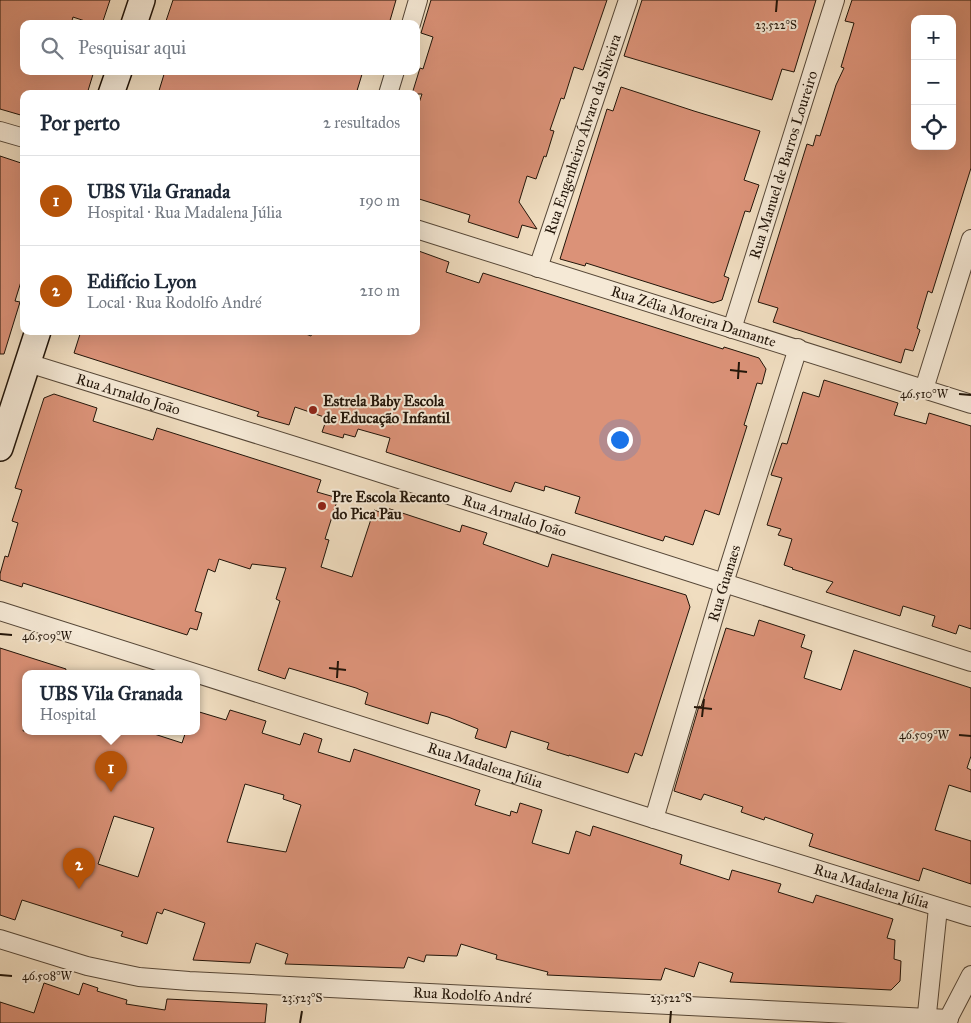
<!DOCTYPE html>
<html lang="pt">
<head>
<meta charset="utf-8">
<style>
  :root { --surface:#fff; --page:#f6f6f7; --text:#1f2937; --muted:#747a83; --line:#e0e1e3; --accent:#b45309 }
  body { margin:0; font-family:"IM FELL Great Primer",serif; background:var(--page); color:var(--text) }
  .controls { position:absolute; right:15px; top:15px; display:grid; overflow:hidden; border-radius:10px; box-shadow:0 5px 20px #0002 }
  .controls button { width:45px; height:45px; display:grid; place-items:center; padding:0; border:0; border-bottom:1px solid var(--line); background:var(--surface); color:var(--text); font:25px sans-serif }
  .you { position:absolute; left:619px; top:439px; width:18px; height:18px; margin:-12px; border:4px solid #fff; border-radius:50%; background:#1a73e8; box-shadow:0 0 0 8px #1a73e833 }
  .badge { display:grid; place-items:center; width:32px; height:32px; border-radius:50%; background:var(--accent); color:#fff; font-size:16px; font-weight:700 }
  .pin { position:absolute; translate:-50% -41px; filter:drop-shadow(0 1px 2px #0008) }
  .pin::after { content:''; position:absolute; top:26px; width:18px; height:15px; background:inherit; clip-path:polygon(0 0,100% 0,50% 100%) }
  .popup { position:absolute; left:22px; top:670px; width:178px; height:65px; box-sizing:border-box; display:grid; place-content:center; border-radius:10px; background:var(--surface); filter:drop-shadow(0 1px 4px #0005); font-size:16px; white-space:nowrap; color:var(--muted) }
  .popup b { font-size:19px; color:var(--text) }
  .popup::after { content:''; position:absolute; left:50%; top:100%; margin-left:-10px; border:10px solid transparent; border-top-color:var(--surface) }
  .list { margin:0; padding:0; list-style:none }
  h2 { display:flex; justify-content:space-between; align-items:center; height:65px; margin:0; padding:0 20px; font-size:21px }
  h2 small { font-size:16px; font-weight:400; color:var(--muted) }
  .list li { display:grid; grid-template-columns:32px 1fr auto; gap:15px; align-items:center; box-sizing:border-box; height:90px; padding:0 20px; border-top:1px solid var(--line) }
  .list b { display:block; font-size:19px; white-space:nowrap }
  .list p { margin:0; font-size:16px; white-space:nowrap; color:var(--muted) }
  .list em { font-size:16px; font-style:normal; color:var(--muted) }
  .icon { flex:none; width:28px; height:28px; fill:none; stroke:currentColor; stroke-width:2; stroke-linecap:round; stroke-linejoin:round }
  .map { position:relative; flex:none; width:971px; height:1023px; overflow:hidden }
  .search { position:absolute; background:var(--surface); box-shadow:0 5px 20px #0002; left:20px; top:20px; width:400px; height:55px; display:flex; align-items:center; gap:12px; box-sizing:border-box; padding:0 18px; border-radius:10px; color:var(--muted); font-size:19px }
  .panel { position:absolute; background:var(--surface); box-shadow:0 5px 20px #0002; left:20px; top:90px; width:400px; height:245px; border-radius:10px }
  .map>svg:first-child { display:block }
  .building { fill:#db9278; stroke:#221509; fill-rule:evenodd }
  .lines { fill:none; stroke-linecap:round; stroke-linejoin:round }
  .street-casing { stroke:#564737; stroke-width:20 }
  .secondary-casing { stroke:#221509; stroke-width:28 }
  .street { stroke:#f5e9d6; stroke-width:18 }
  .secondary { stroke:#f5e9d6; stroke-width:25 }
  .ticks { fill:none; stroke:#221509; stroke-width:2 }
  .poi-dot { fill:#8f2418; stroke:#f5e9d6; stroke-width:2 }
  .labels { text-anchor:middle; dominant-baseline:central; stroke-width:4; stroke-linejoin:round; paint-order:stroke }
  .street-label { font-size:15px; fill:#221509; stroke:#f5e9d6 }
  .poi-label { font-size:15px; font-weight:bold; fill:#221509; stroke:#f5e9d6; text-anchor:start }
  .ticks-label { font-size:12px; text-anchor:middle; fill:#221509; stroke:#f5e9d6; stroke-width:4; stroke-linejoin:round; paint-order:stroke }
</style>
</head>
<body>
<div class="map">
<svg width="971" height="1023" viewBox="0 0 971 1023">
  <rect width="100%" height="100%" fill="#f0ddc0"/>
  <filter id="stains"><feTurbulence type="fractalNoise" baseFrequency=".004" numOctaves="4"/><feColorMatrix values="0 0 0 0 .2 0 0 0 0 .09 0 0 0 0 .02 0 0 0 .5 -.17"/></filter>
  <radialGradient id="worn" r=".72"><stop offset=".6" stop-color="#630" stop-opacity="0"/><stop offset="1" stop-color="#630" stop-opacity=".3"/></radialGradient>
  <!-- building -->
  <path class="building" d="M 0,0 L 110,0 L 102,24 L 94,24 L 73,17 L 71,24 L 24,24 L 24,71 L 94,71 L 87,94 L 24,94 L 24,116 L 0,109 Z
    M 173,0 L 396,0 L 389,24 L 165,24 Z
    M 431,0 L 607,0 L 583,70 L 574,67 L 564,99 L 561,98 L 550,130 L 554,131 L 546,157 L 544,156 L 536,179 L 527,176 L 519,202 L 537,229 L 522,225 L 518,238 L 468,222 L 470,215 L 416,198 L 416,112 L 422,94 L 412,94 L 420,68 L 423,69 L 433,37 L 421,33 Z
    M 642,0 L 816,0 L 794,72 L 782,69 L 772,100 L 624,56 Z
    M 852,0 L 971,0 L 971,168 L 932,293 L 928,291 L 917,328 L 920,330 L 913,351 L 905,349 L 901,363 L 773,322 L 778,308 L 758,302 L 807,144 L 813,146 L 816,135 L 820,136 L 836,85 L 844,68 L 841,67 L 854,23 L 845,21 ZM 915,19 L 952,19 L 952,146 L 915,146 Z
    M 165,71 L 363,71 L 356,94 L 158,94 Z
    M 621,87 L 694,111 L 760,131 L 744,180 L 759,185 L 750,212 L 745,211 L 724,276 L 729,278 L 722,300 L 713,303 L 586,263 L 585,266 L 560,259 L 607,109 L 613,111 Z
    M 0,156 L 24,164 L 24,272 L 15,301 L 20,302 L 4,354 L 0,354 Z
    M 416,250 L 449,262 L 446,272 L 479,283 L 483,273 L 723,349 L 724,347 L 759,358 L 766,369 L 762,384 L 757,383 L 744,425 L 747,426 L 719,515 L 705,510 L 693,545 L 665,536 L 663,541 L 575,513 L 580,497 L 545,486 L 544,491 L 515,482 L 511,492 L 386,452 L 390,438 L 358,429 L 355,437 L 344,434 L 343,438 L 322,432 L 327,418 L 295,407 L 289,425 L 257,416 L 259,412 L 74,353 L 81,331 L 298,331 L 311,336 L 313,331 L 416,331 Z
    M 824,380 L 898,403 L 894,415 L 926,424 L 929,413 L 971,426 L 971,629 L 959,625 L 956,634 L 932,626 L 935,616 L 903,606 L 900,616 L 826,592 L 833,582 L 792,569 L 793,568 L 784,565 L 792,539 L 778,535 L 781,529 L 767,525 L 782,478 L 771,475 L 782,443 L 787,444 L 803,392 L 819,397 Z
    M 54,394 L 97,408 L 93,421 L 153,440 L 157,428 L 321,480 L 317,492 L 338,498 L 325,539 L 329,540 L 321,567 L 352,577 L 374,510 L 385,514 L 387,508 L 460,532 L 462,525 L 487,533 L 483,544 L 548,567 L 552,554 L 686,595 L 690,607 L 642,756 L 635,753 L 628,773 L 569,755 L 569,756 L 547,749 L 549,743 L 511,731 L 506,748 L 475,738 L 478,729 L 448,717 L 431,712 L 428,724 L 365,704 L 368,693 L 356,688 L 289,668 L 285,679 L 258,670 L 280,601 L 276,599 L 286,568 L 252,564 L 250,569 L 219,559 L 215,572 L 208,569 L 195,611 L 202,613 L 197,630 L 190,628 L 187,635 L 23,583 L 22,587 L 0,580 L 0,574 L 5,556 L 8,557 L 18,523 L 12,521 L 22,490 L 15,488 L 44,398 Z
    M 759,620 L 805,635 L 801,647 L 812,651 L 804,678 L 841,690 L 854,650 L 971,688 L 971,756 L 967,768 L 971,770 L 971,792 L 949,785 L 935,830 L 971,841 L 971,884 L 923,868 L 919,881 L 809,846 L 813,834 L 765,817 L 764,820 L 741,812 L 743,807 L 704,794 L 701,800 L 674,791 L 699,706 L 701,707 L 726,628 L 754,636 Z
    M 0,648 L 66,669 L 65,673 L 26,673 L 26,720 L 23,731 L 145,731 L 182,743 L 186,731 L 196,731 L 196,711 L 226,720 L 230,710 L 266,721 L 262,733 L 300,745 L 304,733 L 322,739 L 318,752 L 350,762 L 354,749 L 480,790 L 475,805 L 510,816 L 511,811 L 517,813 L 520,803 L 542,810 L 532,843 L 569,854 L 576,831 L 590,836 L 593,826 L 682,855 L 680,864 L 729,880 L 732,870 L 781,884 L 778,892 L 813,903 L 816,895 L 893,919 L 887,938 L 895,940 L 894,959 L 901,961 L 900,981 L 891,990 L 730,982 L 733,973 L 699,962 L 694,977 L 665,968 L 661,980 L 547,975 L 548,972 L 496,959 L 497,955 L 461,944 L 457,956 L 426,955 L 424,962 L 408,957 L 404,968 L 285,964 L 288,954 L 256,943 L 250,963 L 193,960 L 205,923 L 164,909 L 162,914 L 157,912 L 147,944 L 121,936 L 123,932 L 22,900 L 15,920 L 0,915 ZM 245,784 L 284,795 L 283,799 L 301,805 L 286,852 L 227,842 ZM 114,816 L 154,828 L 138,877 L 98,864 Z
    M 44,983 L 79,995 L 83,983 L 98,988 L 97,991 L 127,1000 L 126,1004 L 165,1010 L 167,999 L 267,1004 L 265,1023 L 0,1023 L 0,1002 L 34,1013 Z"/>
  <g class="lines">
    <!-- street casing -->
    <g class="street-casing">
      <g id="street">
        <path d="M 411,24 L 418,0"/>
        <path d="M 388,94 L 395,71"/>
        <path d="M 0,131 L 24,138"/>
        <path id="s1" d="M 416,229 L 971,404"/>
        <path id="s2" d="M 538,268 L 628,0"/>
        <path id="s3" d="M 732,329 L 835,0"/>
        <path id="s4" d="M 28,363 L 327,456 L 971,662"/>
        <path d="M 924,389 L 971,239"/>
        <path id="s5" d="M 0,611 L 654,819 L 971,917"/>
        <path id="s6" d="M 654,819 L 724,583 L 798,348"/>
        <path id="s7" d="M 0,939 L 87,966 L 139,977 L 189,981 L 949,1019"/>
        <path d="M 926,1023 L 938,908"/>
        <path d="M 946,1023 L 971,975"/>
      </g>
    </g>
    <!-- secondary casing -->
    <g class="secondary-casing">
      <path id="secondary" d="M 134,24 L 142,0
        M 111,94 L 119,71
        M 0,448 L 38,331"/>
    </g>
    <!-- street -->
    <use href="#street" class="street"/>
    <!-- secondary -->
    <use href="#secondary" class="secondary"/>
  </g>
  <!-- ticks -->
  <path class="ticks" d="M 776,12 L 777,0M 730,370 L 747,372M 738,379 L 739,362M 959,394 L 971,395M 0,634 L 12,635M 329,668 L 346,670M 337,678 L 338,661M 694,707 L 712,709M 702,717 L 704,699M 959,735 L 971,736M 0,975 L 12,976M 300,1023 L 302,1011M 670,1023 L 671,1011"/>
  <!-- markers -->
  <g class="poi-dot">
    <circle cx="313" cy="410" r="5"/>
    <circle cx="322" cy="506" r="5"/>
  </g>
  <g class="labels">
    <!-- street labels -->
    <g class="street-label">
      <text stroke="none"><textPath href="#s2" startOffset="141">Rua Engenheiro Álvaro da Silveira</textPath></text>
      <text stroke="none"><textPath href="#s3" startOffset="172">Rua Manuel de Barros Loureiro</textPath></text>
      <text stroke="none"><textPath href="#s1" startOffset="291">Rua Zélia Moreira Damante</textPath></text>
      <text stroke="none"><textPath href="#s4" startOffset="105">Rua Arnaldo João</textPath></text>
      <text stroke="none"><textPath href="#s4" startOffset="510">Rua Arnaldo João</textPath></text>
      <text stroke="none"><textPath href="#s6" startOffset="246">Rua Guanaes</textPath></text>
      <text stroke="none"><textPath href="#s5" startOffset="509">Rua Madalena Júlia</textPath></text>
      <text stroke="none"><textPath href="#s5" startOffset="914">Rua Madalena Júlia</textPath></text>
      <text stroke="none"><textPath href="#s7" startOffset="478">Rua Rodolfo André</textPath></text>
    </g>
    <!-- poi labels -->
    <g class="poi-label">
      <text x="323" y="401">Estrela Baby Escola<tspan x="323" dy="17">de Educação Infantil</tspan></text>
      <text x="332" y="497">Pre Escola Recanto<tspan x="332" dy="17">do Pica Pau</tspan></text>
    </g>
  </g>
  <g class="ticks-label">
    <text x="776" y="29">23.522°S</text>
    <text x="924" y="398">46.510°W</text>
    <text x="47" y="640">46.509°W</text>
    <text x="924" y="739">46.509°W</text>
    <text x="47" y="980">46.508°W</text>
    <text x="302" y="1002">23.523°S</text>
    <text x="671" y="1002">23.522°S</text>
  </g>
  <rect width="100%" height="100%" filter="url(#stains)"/>
  <rect width="100%" height="100%" fill="url(#worn)"/>
</svg>
<div class="controls">
<button>+</button>
<button>−</button>
<button><svg class="icon" aria-label="locate" viewBox="0 0 24 24"><circle cx="12" cy="12" r="6"/><path d="M12 2v4M12 18v4M2 12h4M18 12h4"/></svg></button>
</div>
<div class="you"></div>
<div class="pin badge" style="left:111px;top:792px">1</div>
<div class="popup"><b>UBS Vila Granada</b>Hospital</div>
<div class="pin badge" style="left:79px;top:889px">2</div>
<div class="search"><svg class="icon" aria-label="search" viewBox="0 0 24 24"><circle cx="10" cy="10" r="6"/><path d="M15 15l6 6"/></svg>Pesquisar aqui</div>
<section class="panel">
<h2>Por perto<small>2 resultados</small></h2>
<ul class="list">
<li><span class="badge">1</span><div><b>UBS Vila Granada</b><p>Hospital · Rua Madalena Júlia</p></div><em>190 m</em></li>
<li><span class="badge">2</span><div><b>Edifício Lyon</b><p>Local · Rua Rodolfo André</p></div><em>210 m</em></li>
</ul>
</section>
</div>
</body>
</html>
